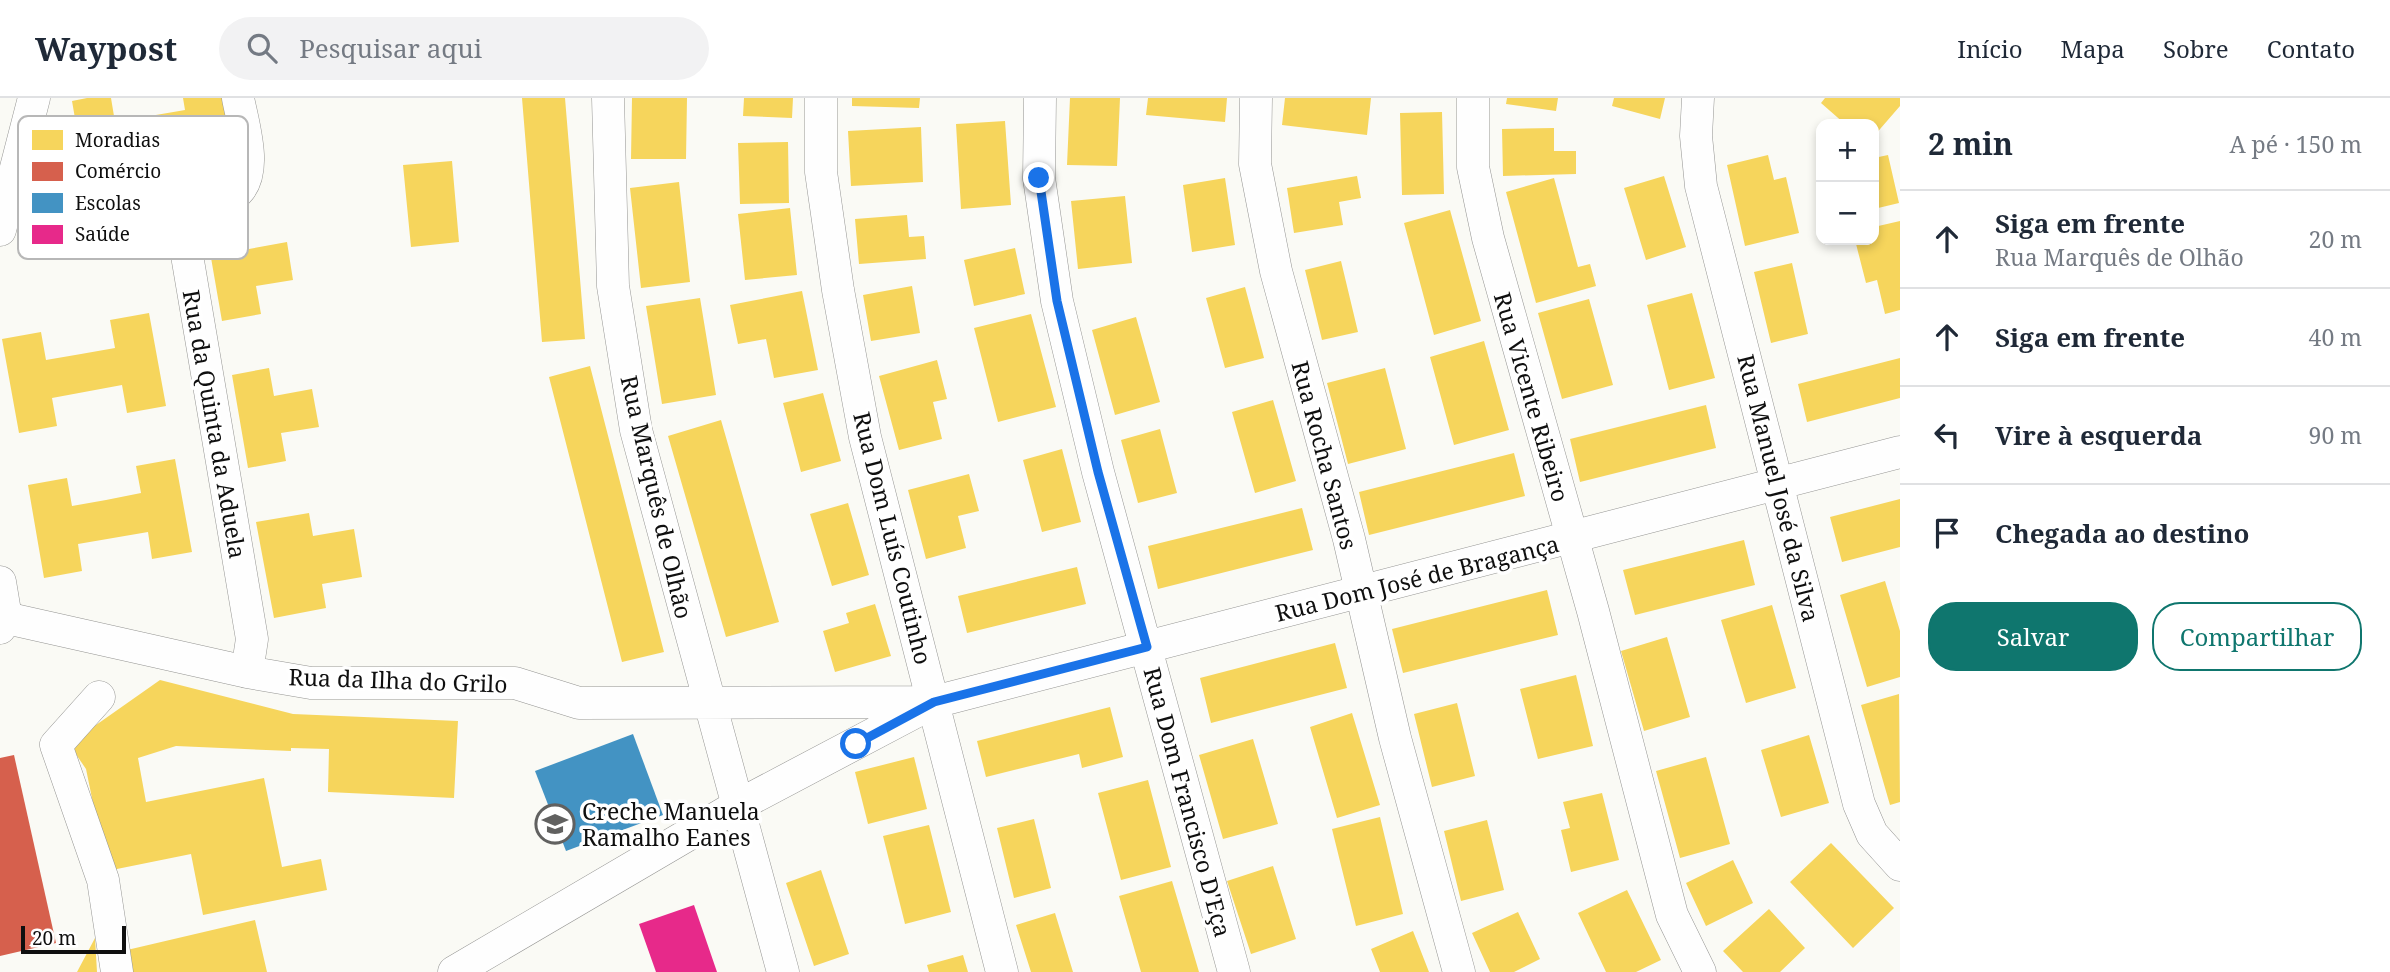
<!DOCTYPE html>
<html lang="pt">
<head>
<meta charset="utf-8">
<style>
  :root { --surface:#fff; --page:#f2f2f3; --text:#1f2937; --muted:#747a83; --line:#e0e1e3; --accent:#0f766e }
  body { margin:0; font-family:"Noto Serif",serif; background:var(--page); color:var(--text) }
  .controls { position:absolute; right:21px; top:21px; display:grid; overflow:hidden; border-radius:14px; box-shadow:0 4px 10px #0003 }
  .controls button { width:63px; height:63px; display:grid; place-items:center; padding:0; border:0; border-bottom:2px solid var(--line); background:var(--surface); color:var(--text); font:35px sans-serif }
  .scale { position:absolute; left:21px; bottom:18px; width:105px; box-sizing:border-box; padding-left:7px; border:4px solid #0f0f0f; border-top:0; font-size:19px; line-height:24px; white-space:nowrap; color:#0f0f0f; -webkit-text-stroke:5px #fff; paint-order:stroke }
  .stop { position:absolute; width:21px; height:21px; margin:-16px; border:5px solid #1a73e8; border-radius:50%; background:#fff }
  .stop.end { background:#1a73e8; border-color:#fff; box-shadow:0 2px 7px #0008 }
  .list { margin:0; padding:0; list-style:none }
  h2 { display:flex; justify-content:space-between; align-items:center; height:91px; margin:0; padding:0 28px; font-size:30px }
  h2 small { font-size:23px; font-weight:400; color:var(--muted) }
  .list li { display:grid; grid-template-columns:46px 1fr auto; gap:21px; align-items:center; box-sizing:border-box; height:98px; padding:0 28px; border-top:2px solid var(--line) }
  .list b { display:block; font-size:26px; white-space:nowrap }
  .list p { margin:0; font-size:23px; white-space:nowrap; color:var(--muted) }
  .list em { font-size:23px; font-style:normal; color:var(--muted) }
  .actions { display:flex; gap:14px; padding:21px 28px }
  .actions a { flex:1; padding:16px 0; border:2px solid var(--accent); border-radius:28px; text-align:center; font-size:24px; color:var(--accent) }
  .actions .main { background:var(--accent); color:#fff }
  .icon { flex:none; width:38px; height:38px; fill:none; stroke:currentColor; stroke-width:2; stroke-linecap:round; stroke-linejoin:round }
  .map { position:relative; flex:none; width:1900px; height:874px; overflow:hidden }
  header { display:flex; align-items:center; gap:42px; box-sizing:border-box; height:98px; padding:0 35px; background:var(--surface); border-bottom:2px solid var(--line) }
  header strong { font-size:33px }
  nav { display:flex; gap:38px; margin-inline-start:auto; font-size:24px }
  .search { width:490px; height:63px; background:var(--page); display:flex; align-items:center; gap:18px; box-sizing:border-box; padding:0 24px; border-radius:38px; color:var(--muted); font-size:26px }
  main { display:flex }
  aside { flex:1; background:var(--surface) }
  .map>svg:first-child { display:block }
  .homes { fill:#f6d55c }
  .shops { fill:#d6604d }
  .schools { fill:#4393c3 }
  .health { fill:#e7298a }
  .lines { fill:none; stroke-linecap:round; stroke-linejoin:round }
  .minor-casing { stroke:#959593; stroke-width:33 }
  .minor { stroke:#fefefe; stroke-width:32 }
  .route { stroke:#1a73e8; stroke-width:9 }
  .labels { text-anchor:middle; dominant-baseline:central; stroke-width:7; stroke-linejoin:round; paint-order:stroke }
  .street-label { font-size:23px; fill:#0f0f0f; stroke:#fff }
  .poi-label { font-size:23px; fill:#0f0f0f; stroke:#fff; text-anchor:start }
  .key { fill:#fff; stroke:#b7b7b7; stroke-width:2 }
  .key-label { font-size:19px; fill:#0f0f0f }
</style>
</head>
<body>
<header>
<strong>Waypost</strong>
<div class="search"><svg class="icon" aria-label="search" viewBox="0 0 24 24"><circle cx="10" cy="10" r="6"/><path d="M15 15l6 6"/></svg>Pesquisar aqui</div>
<nav><a>Início</a><a>Mapa</a><a>Sobre</a><a>Contato</a></nav>
</header>
<main>
<div class="map">
<svg width="1900" height="874" viewBox="0 0 1900 874">
  <rect width="100%" height="100%" fill="#fafaf5"/>
  <!-- homes -->
  <path class="homes" d="M 87,0 L 111,0 L 115,24 L 185,12 L 183,0 L 223,0 L 235,70 L 196,77 L 191,49 L 122,61 L 127,90 L 88,96 L 72,3 Z
    M 522,0 L 565,0 L 585,241 L 542,244 Z
    M 632,0 L 687,0 L 686,61 L 631,61 Z
    M 744,0 L 793,0 L 792,20 L 743,18 Z
    M 852,0 L 920,0 L 919,10 L 852,8 Z
    M 1070,0 L 1120,0 L 1117,68 L 1067,67 Z
    M 1148,0 L 1227,0 L 1225,24 L 1146,17 Z
    M 1285,0 L 1371,0 L 1367,37 L 1282,27 Z
    M 1507,0 L 1558,0 L 1556,13 L 1506,6 Z
    M 1614,0 L 1665,0 L 1660,21 L 1612,8 Z
    M 1825,0 L 1900,0 L 1900,8 L 1874,38 L 1874,26 L 1845,26 L 1821,5 Z
    M 1442,14 L 1444,96 L 1402,97 L 1400,15 Z
    M 1005,23 L 1011,107 L 961,111 L 956,26 Z
    M 921,29 L 923,84 L 851,88 L 848,33 Z
    M 1554,30 L 1554,53 L 1576,53 L 1576,76 L 1503,78 L 1502,31 Z
    M 788,44 L 789,105 L 740,106 L 738,45 Z
    M 1768,57 L 1774,82 L 1786,79 L 1799,135 L 1745,148 L 1727,67 Z
    M 1888,57 L 1899,105 L 1874,111 L 1874,60 Z
    M 452,63 L 459,144 L 411,149 L 403,67 Z
    M 1357,78 L 1361,100 L 1339,104 L 1343,127 L 1294,135 L 1287,90 Z
    M 1664,78 L 1686,149 L 1646,162 L 1624,90 Z
    M 1225,80 L 1235,147 L 1192,154 L 1183,87 Z
    M 1554,80 L 1578,169 L 1590,166 L 1596,188 L 1536,205 L 1506,94 Z
    M 679,84 L 690,184 L 641,190 L 630,90 Z
    M 1125,98 L 1132,165 L 1078,171 L 1071,103 Z
    M 790,110 L 797,177 L 745,182 L 738,116 Z
    M 1450,112 L 1481,223 L 1434,237 L 1404,125 Z
    M 907,117 L 909,139 L 924,138 L 926,161 L 859,166 L 855,121 Z
    M 1900,123 L 1900,212 L 1885,216 L 1877,182 L 1866,185 L 1855,142 L 1874,142 L 1874,129 Z
    M 244,124 L 249,151 L 287,144 L 293,182 L 256,188 L 261,216 L 222,223 L 206,131 Z
    M 1015,150 L 1025,196 L 974,208 L 964,162 Z
    M 1341,163 L 1358,234 L 1322,242 L 1305,172 Z
    M 1792,165 L 1808,236 L 1771,245 L 1754,174 Z
    M 912,188 L 920,235 L 871,243 L 863,197 Z
    M 1245,189 L 1264,260 L 1225,270 L 1206,200 Z
    M 802,193 L 818,272 L 774,280 L 766,241 L 738,246 L 730,207 Z
    M 1692,195 L 1715,280 L 1669,292 L 1647,207 Z
    M 700,200 L 716,297 L 662,306 L 646,208 Z
    M 1589,201 L 1613,287 L 1562,301 L 1538,215 Z
    M 149,215 L 166,308 L 127,315 L 122,287 L 52,300 L 57,328 L 19,335 L 2,241 L 41,234 L 46,262 L 81,256 L 115,250 L 110,222 Z
    M 1031,216 L 1056,309 L 998,324 L 974,230 Z
    M 1136,219 L 1160,304 L 1115,317 L 1092,232 Z
    M 1484,243 L 1509,332 L 1454,347 L 1430,259 Z
    M 1900,260 L 1900,300 L 1807,324 L 1798,286 Z
    M 937,262 L 947,301 L 933,304 L 942,341 L 899,352 L 879,278 Z
    M 590,268 L 664,554 L 622,564 L 549,279 Z
    M 269,270 L 274,298 L 312,291 L 319,329 L 281,335 L 286,363 L 248,370 L 232,277 Z
    M 1385,270 L 1406,351 L 1348,366 L 1327,285 Z
    M 823,295 L 841,363 L 801,374 L 783,305 Z
    M 1273,302 L 1296,383 L 1255,395 L 1232,314 Z
    M 1706,307 L 1716,350 L 1580,384 L 1570,341 Z
    M 721,322 L 779,524 L 726,539 L 668,338 Z
    M 1160,331 L 1177,395 L 1138,405 L 1121,342 Z
    M 1062,351 L 1081,424 L 1042,434 L 1023,362 Z
    M 1514,355 L 1525,398 L 1369,437 L 1359,394 Z
    M 175,361 L 192,454 L 152,461 L 148,434 L 78,446 L 82,473 L 44,480 L 28,387 L 67,380 L 72,408 L 106,402 L 141,395 L 136,368 Z
    M 969,376 L 979,413 L 958,418 L 966,450 L 926,461 L 908,392 Z
    M 1900,401 L 1900,449 L 1842,464 L 1830,419 Z
    M 848,405 L 869,477 L 832,488 L 810,416 Z
    M 1302,410 L 1313,452 L 1158,491 L 1148,448 Z
    M 309,415 L 313,438 L 354,431 L 362,479 L 322,486 L 326,510 L 274,520 L 256,424 Z
    M 1744,442 L 1755,487 L 1635,517 L 1623,472 Z
    M 1077,469 L 1086,506 L 967,535 L 958,498 Z
    M 1885,483 L 1900,533 L 1900,579 L 1867,589 L 1840,497 Z
    M 1547,492 L 1558,537 L 1403,575 L 1392,531 Z
    M 875,506 L 891,558 L 835,574 L 823,533 L 849,525 L 846,515 Z
    M 1772,507 L 1796,590 L 1746,605 L 1721,522 Z
    M 1667,539 L 1690,619 L 1644,633 L 1621,553 Z
    M 1335,545 L 1347,590 L 1211,625 L 1200,580 Z
    M 1576,577 L 1593,648 L 1538,661 L 1520,591 Z
    M 160,582 L 293,616 L 458,623 L 454,700 L 328,694 L 329,651 L 291,650 L 291,653 L 176,648 L 138,660 L 146,704 L 264,680 L 282,769 L 321,761 L 327,792 L 203,817 L 191,756 L 107,773 L 86,671 L 69,646 Z
    M 1899,596 L 1900,704 L 1890,707 L 1861,607 Z
    M 1457,605 L 1475,678 L 1432,689 L 1414,616 Z
    M 1110,609 L 1123,659 L 1082,670 L 1079,656 L 986,679 L 977,643 Z
    M 1352,615 L 1380,707 L 1337,720 L 1310,629 Z
    M 1809,637 L 1829,705 L 1781,719 L 1761,652 Z
    M 1253,641 L 1278,726 L 1223,741 L 1199,657 Z
    M 914,659 L 927,711 L 868,726 L 855,674 Z
    M 1706,659 L 1730,746 L 1680,760 L 1656,673 Z
    M 1148,682 L 1171,769 L 1121,782 L 1098,695 Z
    M 1602,695 L 1619,762 L 1571,774 L 1561,732 L 1570,730 L 1563,704 Z
    M 1380,719 L 1403,816 L 1356,828 L 1332,731 Z
    M 1034,721 L 1051,790 L 1014,800 L 997,730 Z
    M 1487,722 L 1504,792 L 1461,803 L 1444,733 Z
    M 929,727 L 951,814 L 905,826 L 883,738 Z
    M 1831,745 L 1894,810 L 1853,850 L 1790,784 Z
    M 1733,762 L 1753,805 L 1706,828 L 1686,785 Z
    M 1273,768 L 1296,841 L 1251,856 L 1227,783 Z
    M 821,772 L 849,856 L 814,868 L 786,785 Z
    M 1172,783 L 1199,874 L 1141,874 L 1119,798 Z
    M 1627,792 L 1661,862 L 1636,874 L 1606,874 L 1578,815 Z
    M 1769,811 L 1805,850 L 1780,874 L 1743,874 L 1723,853 Z
    M 1518,814 L 1540,861 L 1514,874 L 1490,874 L 1472,835 Z
    M 1055,815 L 1073,874 L 1031,874 L 1016,827 Z
    M 255,822 L 267,874 L 132,874 L 127,852 Z
    M 1413,833 L 1429,874 L 1380,874 L 1371,851 Z
    M 95,840 L 97,874 L 77,874 Z
    M 963,857 L 968,874 L 929,874 L 927,867 Z"/>
  <!-- shops -->
  <path class="shops" d="M 14,657 L 56,845 L 0,858 L 0,660 Z"/>
  <!-- schools -->
  <path class="schools" d="M 633,636 L 663,717 L 566,753 L 535,673 Z"/>
  <!-- health -->
  <path class="health" d="M 694,807 L 717,874 L 656,874 L 639,826 Z"/>
  <g class="lines">
    <!-- minor casing -->
    <g class="minor-casing">
      <path id="minor" d="M 238,0 C 243,27 261,80 232,98 C 217,106 196,107 179,110 L 252,541 L 247,574
        M 608,0 L 613,188 L 636,332 L 783,874
        M 821,0 L 821,74 L 838,192 L 865,339 L 1002,874
        M 1040,0 L 1039,80 L 1057,203 L 1098,374 L 1234,874
        M 1256,0 L 1255,66 L 1276,173 L 1349,441 L 1395,640 L 1459,874
        M 1473,0 L 1473,69 L 1488,140 L 1593,513 L 1672,817 L 1700,874
        M 1698,0 L 1696,38 L 1701,88 L 1859,706 L 1872,736 L 1900,767
        M 0,132 L 34,0
        M 0,484 L 6,520 L 0,530
        M 6,520 L 247,574 L 311,585 L 515,585 L 579,605 L 930,604
        M 99,599 L 56,647 L 103,782 L 117,874
        M 454,874 L 737,708 L 934,604 L 1900,354"/>
    </g>
    <!-- minor -->
    <use href="#minor" class="minor"/>
  </g>
  <g class="lines">
    <!-- route -->
    <path class="route" d="M 856,646 L 934,604 L 1147,549 L 1098,374 L 1057,203 L 1039,80"/>
  </g>
  <!-- icons -->
  <defs>
    <g id="school-ring" transform="scale(2.0125)"><circle r="9.5" fill="#fff" stroke="#616160" stroke-width="1.5"/><path d="M0-5L7-2L0 1L-7-2ZM-4 1L0 2.5L4 1V4Q0 6-4 4Z" fill="#616160"/></g>
  </defs>
  <g fill-rule="evenodd">
    <use href="#school-ring" x="555" y="726"/>
  </g>
  <g class="labels">
    <!-- street labels -->
    <g class="street-label">
      <text transform="translate(1532 299) rotate(74)">Rua Vicente Ribeiro</text>
      <text transform="translate(215 326) rotate(80)">Rua da Quinta da Aduela</text>
      <text transform="translate(1325 357) rotate(75)">Rua Rocha Santos</text>
      <text transform="translate(1779 390) rotate(76)">Rua Manuel José da Silva</text>
      <text transform="translate(657 399) rotate(77)">Rua Marquês de Olhão</text>
      <text transform="translate(893 440) rotate(76)">Rua Dom Luís Coutinho</text>
      <text transform="translate(1417 480) rotate(-14)">Rua Dom José de Bragança</text>
      <text transform="translate(398 582) rotate(2)">Rua da Ilha do Grilo</text>
      <text transform="translate(1188 704) rotate(75)">Rua Dom Francisco D'Eça</text>
    </g>
    <!-- poi labels -->
    <g class="poi-label">
      <text x="582" y="713">Creche Manuela<tspan x="582" dy="26">Ramalho Eanes</tspan></text>
    </g>
  </g>
  <!-- legend -->
  <rect x="18" y="18" width="230" height="143" rx="10" class="key"/>
  <rect x="32" y="32" width="31" height="20" fill="#f6d55c"/>
  <rect x="32" y="64" width="31" height="19" fill="#d6604d"/>
  <rect x="32" y="95" width="31" height="20" fill="#4393c3"/>
  <rect x="32" y="127" width="31" height="19" fill="#e7298a"/>
  <g class="key-label">
    <text x="75" y="49">Moradias</text>
    <text x="75" y="80">Comércio</text>
    <text x="75" y="112">Escolas</text>
    <text x="75" y="143">Saúde</text>
  </g>
</svg>
<div class="controls">
<button>+</button>
<button>−</button>
</div>
<div class="scale">20 m</div>
<div class="stop" style="left:856px;top:646px"></div>
<div class="stop end" style="left:1039px;top:80px"></div>
</div>
<aside>
<h2>2 min<small>A pé · 150 m</small></h2>
<ul class="list">
<li><svg class="icon" aria-label="ahead" viewBox="0 0 24 24"><path d="M12 20V5M6 11l6-6 6 6"/></svg><div><b>Siga em frente</b><p>Rua Marquês de Olhão</p></div><em>20 m</em></li>
<li><svg class="icon" aria-label="ahead" viewBox="0 0 24 24"><path d="M12 20V5M6 11l6-6 6 6"/></svg><div><b>Siga em frente</b></div><em>40 m</em></li>
<li><svg class="icon" aria-label="left" viewBox="0 0 24 24"><path d="M17 20v-9H6M10 6l-5 5 5 5"/></svg><div><b>Vire à esquerda</b></div><em>90 m</em></li>
<li><svg class="icon" aria-label="arrive" viewBox="0 0 24 24"><path d="M6 21V4h12l-3 4 3 4H6"/></svg><div><b>Chegada ao destino</b></div></li>
</ul>
<div class="actions"><a class="main">Salvar</a><a>Compartilhar</a></div>
</aside>
</main>
</body>
</html>
